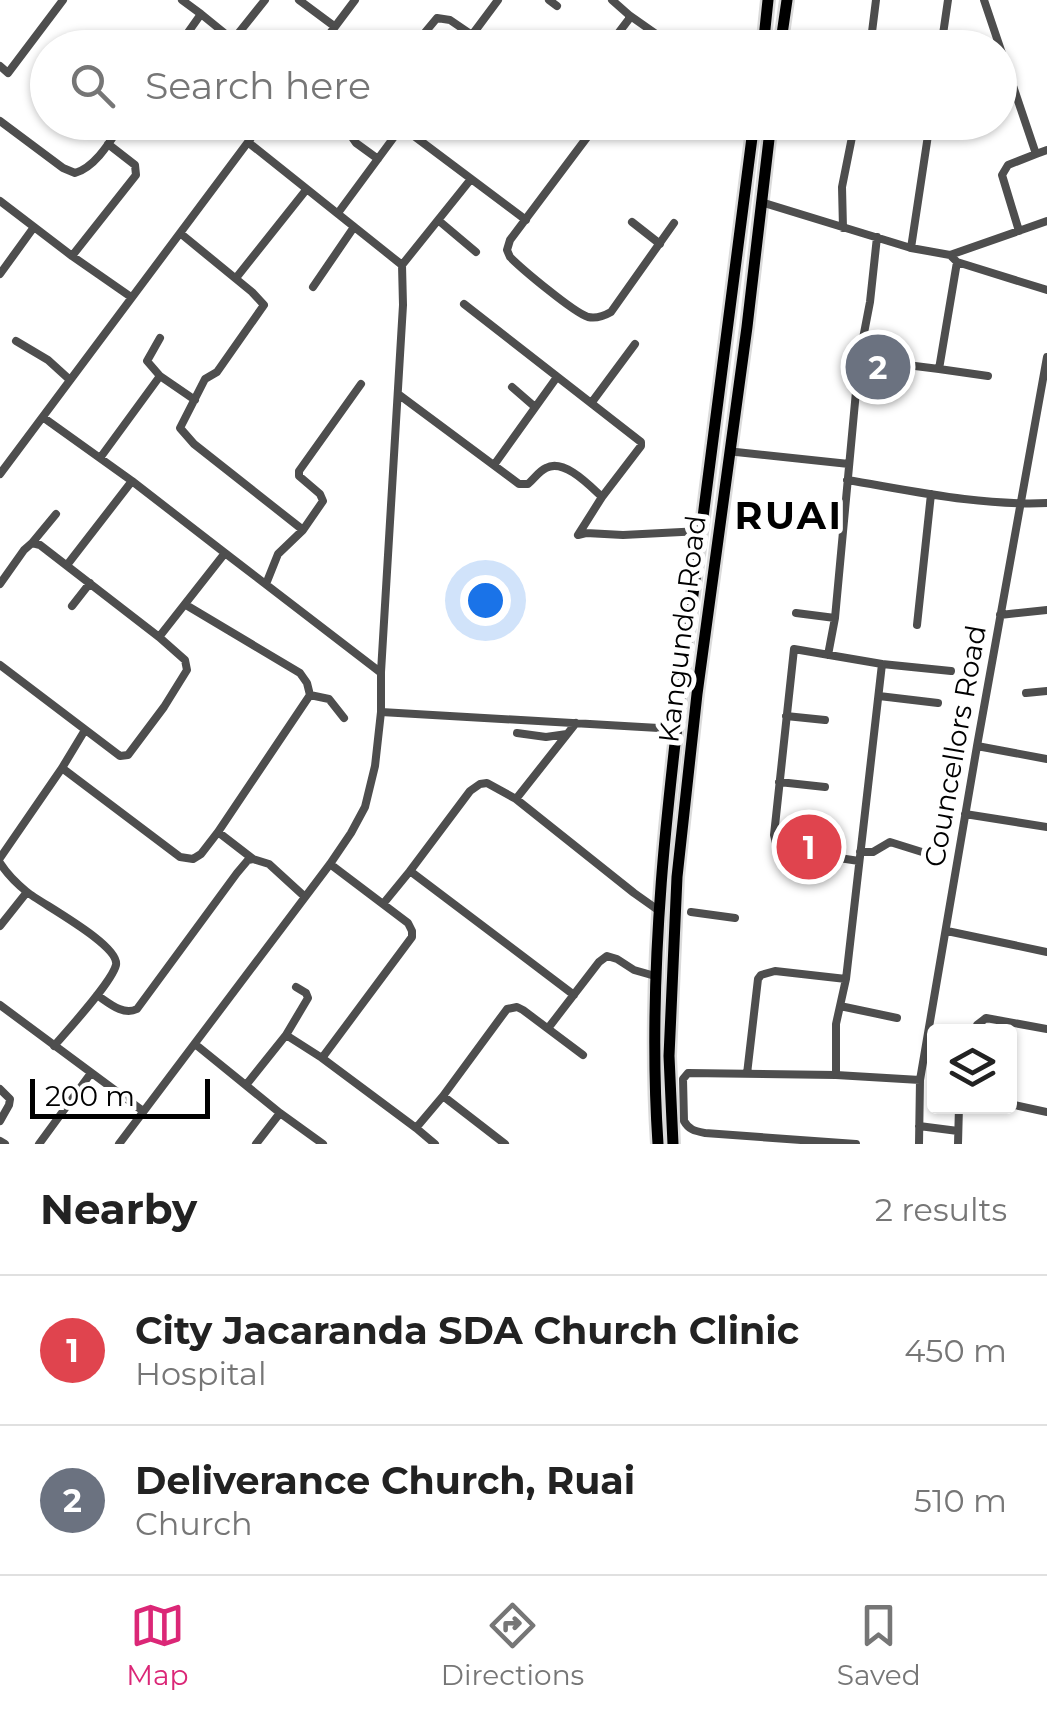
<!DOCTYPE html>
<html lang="en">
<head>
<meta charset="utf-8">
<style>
  :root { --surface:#fff; --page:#f6f6f6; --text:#222; --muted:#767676; --line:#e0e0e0; --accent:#db2777 }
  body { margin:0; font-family:Montserrat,sans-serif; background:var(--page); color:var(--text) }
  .controls { position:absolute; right:30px; bottom:30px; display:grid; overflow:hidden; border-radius:10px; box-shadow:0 2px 8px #0004 }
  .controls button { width:90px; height:90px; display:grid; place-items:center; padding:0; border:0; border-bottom:2px solid var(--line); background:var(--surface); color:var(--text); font:50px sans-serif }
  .scale { position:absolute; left:30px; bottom:25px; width:180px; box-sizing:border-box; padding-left:10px; border:5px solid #000; border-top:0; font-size:28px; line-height:35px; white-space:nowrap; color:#000; -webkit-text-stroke:8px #fff; paint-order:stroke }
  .you { position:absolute; left:485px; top:600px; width:35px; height:35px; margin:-25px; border:8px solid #fff; border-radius:50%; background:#1a73e8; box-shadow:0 0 0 15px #1a73e833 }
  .badge { display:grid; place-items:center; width:65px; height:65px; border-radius:50%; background:var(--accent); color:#fff; font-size:32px; font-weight:700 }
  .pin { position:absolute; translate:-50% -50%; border:5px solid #fff; box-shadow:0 2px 10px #0006 }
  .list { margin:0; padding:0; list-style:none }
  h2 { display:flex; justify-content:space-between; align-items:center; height:130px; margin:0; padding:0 40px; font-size:42px }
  h2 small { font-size:32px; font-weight:400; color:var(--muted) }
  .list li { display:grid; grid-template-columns:65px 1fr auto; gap:30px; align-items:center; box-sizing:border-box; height:150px; padding:0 40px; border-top:2px solid var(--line) }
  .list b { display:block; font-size:38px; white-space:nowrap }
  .list p { margin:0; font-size:32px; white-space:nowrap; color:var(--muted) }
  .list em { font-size:32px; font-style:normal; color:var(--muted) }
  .icon { flex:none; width:55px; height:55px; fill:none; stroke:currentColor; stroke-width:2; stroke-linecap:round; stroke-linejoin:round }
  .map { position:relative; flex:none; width:1047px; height:1144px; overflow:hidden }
  .search { position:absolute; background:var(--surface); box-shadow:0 2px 8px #0004; left:30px; right:30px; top:30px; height:110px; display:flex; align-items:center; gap:25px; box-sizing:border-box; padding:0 35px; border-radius:55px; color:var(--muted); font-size:38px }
  .sheet { height:430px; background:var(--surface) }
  nav { display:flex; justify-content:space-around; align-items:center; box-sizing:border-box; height:140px; border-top:2px solid var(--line); background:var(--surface); font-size:28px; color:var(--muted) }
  nav a { display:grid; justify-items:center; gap:5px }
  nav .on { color:var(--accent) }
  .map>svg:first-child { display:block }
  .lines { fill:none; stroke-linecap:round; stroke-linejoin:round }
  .highway-casing { stroke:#dbdbdb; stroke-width:16 }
  .minor { stroke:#4e4e4e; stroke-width:8 }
  .highway { stroke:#000; stroke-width:11 }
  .labels { text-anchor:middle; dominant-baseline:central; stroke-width:10; stroke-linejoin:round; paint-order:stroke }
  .street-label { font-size:28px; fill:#000; stroke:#fff }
  .district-label { font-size:38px; font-weight:bold; letter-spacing:2.5px; fill:#000; stroke:#fff }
</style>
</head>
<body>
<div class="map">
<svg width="1047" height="1144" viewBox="0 0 1047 1144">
  <rect width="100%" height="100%" fill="#fff"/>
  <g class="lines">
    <!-- highway casing -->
    <g class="highway-casing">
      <path id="highway" d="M 763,48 L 768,0
        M 780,48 L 787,0
        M 658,1144 C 646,965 669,787 691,610 C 712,447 733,285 754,122
        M 673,1144 L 669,1056 L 677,877 L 697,694 L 747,327 L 771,122"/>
    </g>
    <!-- minor -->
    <path class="minor" d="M 299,0 L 334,26
      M 549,0 L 557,6
      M 984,0 L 1036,154 L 1047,150
      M 201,14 L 233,40 L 265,0
      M 629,15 L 666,41
      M 177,48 L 201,14 L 182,0
      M 319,48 L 355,0
      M 412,48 L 437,18 L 450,20 L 472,35
      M 489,48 L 472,35 L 498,0
      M 607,48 L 629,19 L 629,15 L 612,0
      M 870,48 L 876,0
      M 941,48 L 948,0
      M 0,66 L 8,73 L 63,0
      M 0,121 L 63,168 L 75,173 C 96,167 111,140 123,122
      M 355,122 L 349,133 L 356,143 L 378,159
      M 591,122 L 588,136 L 510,240 L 507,250 L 510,257 C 522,269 573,312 588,317 C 597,319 604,316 611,312 L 674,223
      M 0,201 L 72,256 L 131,297
      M 761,202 L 911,248 L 950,255 L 957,262 L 1047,290
      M 338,213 L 397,133 L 403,130 L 410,133 L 526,220
      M 438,220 L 476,252
      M 632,222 L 660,244
      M 843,228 L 842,187 L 855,122
      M 1019,231 L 1002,175 L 1008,165 L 1036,154
      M 180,233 L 252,292 L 264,305 L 217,372 L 205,379 L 180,428 L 194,444 L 303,530
      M 911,248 L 930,122
      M 950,255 L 1047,221
      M 72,256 L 136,175 L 135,165 L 108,144
      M 402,265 L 471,179
      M 0,274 L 34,227
      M 236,278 L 306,190
      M 313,287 L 354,227
      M 464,304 L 641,442 L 641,446 L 602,497 L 578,535 L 586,533 L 623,535 L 701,531
      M 16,341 L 48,360 L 70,380
      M 859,359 L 870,302 L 877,237
      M 939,369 L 988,376
      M 160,376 L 147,361 L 160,338
      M 512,387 L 535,407
      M 398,394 L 519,484 L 528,484 C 534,479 539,471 546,468 C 564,458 590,486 602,497
      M 592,402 L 635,344
      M 736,452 L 849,464
      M 100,458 L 160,376 L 195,400
      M 494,465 L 557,377
      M 0,474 L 263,122
      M 847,480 C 913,491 980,506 1047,503
      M 32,543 L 56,514
      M 225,553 L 380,672
      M 67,565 L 132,481
      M 0,584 L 24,550 L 32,543 L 40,545 L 159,637
      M 266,584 L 278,554 L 303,530 L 323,501 L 320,494 L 299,476 L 299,471 L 361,384
      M 186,605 L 300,673 L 307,683 L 310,695 L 329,699 L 344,718
      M 72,606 L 90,583
      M 796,613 L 835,618
      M 1000,615 L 1047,610
      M 917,625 L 931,494
      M 828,655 L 835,618 L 859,359 L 939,369 L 957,262
      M 882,664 L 951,671
      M 0,665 L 120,756 L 128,755 L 164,707 L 187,670 L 185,660 L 159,637 L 225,553 L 132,481 L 44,418
      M 1026,693 L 1047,691
      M 879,696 L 938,703
      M 381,712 L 676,729
      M 786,716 L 825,720
      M 517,733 L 546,737 L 567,734
      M 977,746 L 1047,759
      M 62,768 L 180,857 L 193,859 L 201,854 L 218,832 L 310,695
      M 779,782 L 825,787
      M 516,799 L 576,723
      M 965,814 L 1047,827
      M 218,832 L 253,859 L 269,864 L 304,896
      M 860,852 L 873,852 L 890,842 L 922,852
      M 0,858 L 62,768 L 85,730
      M 859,861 L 786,850 L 776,843 L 774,835 L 794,649 L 882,664 L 846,979 L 836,1024 L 836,1075 L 920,1080
      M 0,863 C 7,874 17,884 27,892 C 42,904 120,945 116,965 C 112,982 67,1031 54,1046
      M 330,864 L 408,923 L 412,931 L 412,937 L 322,1058 L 416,1128 L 443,1096
      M 383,904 L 410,871
      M 691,912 L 735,918
      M 0,926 L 27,892
      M 947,931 L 1047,952
      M 97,995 C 109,1003 123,1016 137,1009 L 237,873 L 248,860 L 253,859
      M 574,995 L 410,871 L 470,791 L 480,784 L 487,783 L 516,799 L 634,893 L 658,910
      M 0,1005 L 143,1111
      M 840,1006 L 897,1018
      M 549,1027 L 599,962 L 607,956 L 617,959 L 634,970 L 655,976
      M 975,1032 L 977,1025 L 986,1018 L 1047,1029
      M 286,1035 L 308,998 L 306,993 L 296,987
      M 195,1044 L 280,1113 L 323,1144
      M 747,1074 L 758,979 L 761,975 L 775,971 L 846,979
      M 836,1075 L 688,1073 L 683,1079 L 684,1121 C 689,1130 695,1131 705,1133 L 856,1144
      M 246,1085 L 286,1035 L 322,1058
      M 0,1089 L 10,1099 L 9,1105 L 0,1121
      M 1010,1104 L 1047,1112
      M 919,1126 L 958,1131
      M 416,1128 L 435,1144
      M 0,1141 L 5,1144
      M 39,1144 L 91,1073
      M 119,1144 L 330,864 L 351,833 L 365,807 L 375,766 L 381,712 L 381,672 L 403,305 L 402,265 L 249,143
      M 256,1144 L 280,1113
      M 505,1144 L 443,1096 L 507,1009 L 517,1007 L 523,1010 L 583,1055
      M 919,1144 L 920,1080 L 977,746 L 1047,357
      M 958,1144 L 959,1106"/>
    <!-- highway -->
    <use href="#highway" class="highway"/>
  </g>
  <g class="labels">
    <!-- street labels -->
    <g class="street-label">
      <text transform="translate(682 629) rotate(-83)">Kangundo Road</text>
      <text transform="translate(955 746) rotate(-80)">Councellors Road</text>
    </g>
    <!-- district labels -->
    <g class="district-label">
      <text x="789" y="515">RUAI</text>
    </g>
  </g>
</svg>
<div class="controls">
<button><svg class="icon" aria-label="layers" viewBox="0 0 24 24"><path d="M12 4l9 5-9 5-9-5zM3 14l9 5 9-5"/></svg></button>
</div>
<div class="scale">200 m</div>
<div class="you"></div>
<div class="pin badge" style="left:809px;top:847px;background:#e0444e">1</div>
<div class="pin badge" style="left:878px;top:367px;background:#6b7280">2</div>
<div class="search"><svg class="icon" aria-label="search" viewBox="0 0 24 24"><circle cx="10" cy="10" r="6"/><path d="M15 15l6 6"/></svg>Search here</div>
</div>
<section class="sheet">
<h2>Nearby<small>2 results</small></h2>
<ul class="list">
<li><span class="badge" style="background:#e0444e">1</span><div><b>City Jacaranda SDA Church Clinic</b><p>Hospital</p></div><em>450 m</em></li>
<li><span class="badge" style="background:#6b7280">2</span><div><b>Deliverance Church, Ruai</b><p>Church</p></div><em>510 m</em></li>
</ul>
</section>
<nav>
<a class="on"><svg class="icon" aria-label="map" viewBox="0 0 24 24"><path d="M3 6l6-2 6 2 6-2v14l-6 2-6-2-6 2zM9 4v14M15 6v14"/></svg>Map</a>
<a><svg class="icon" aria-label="directions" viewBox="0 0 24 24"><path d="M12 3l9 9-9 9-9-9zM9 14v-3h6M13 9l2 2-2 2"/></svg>Directions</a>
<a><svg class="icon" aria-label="saved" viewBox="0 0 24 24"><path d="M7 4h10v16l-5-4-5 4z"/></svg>Saved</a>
</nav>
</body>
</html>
